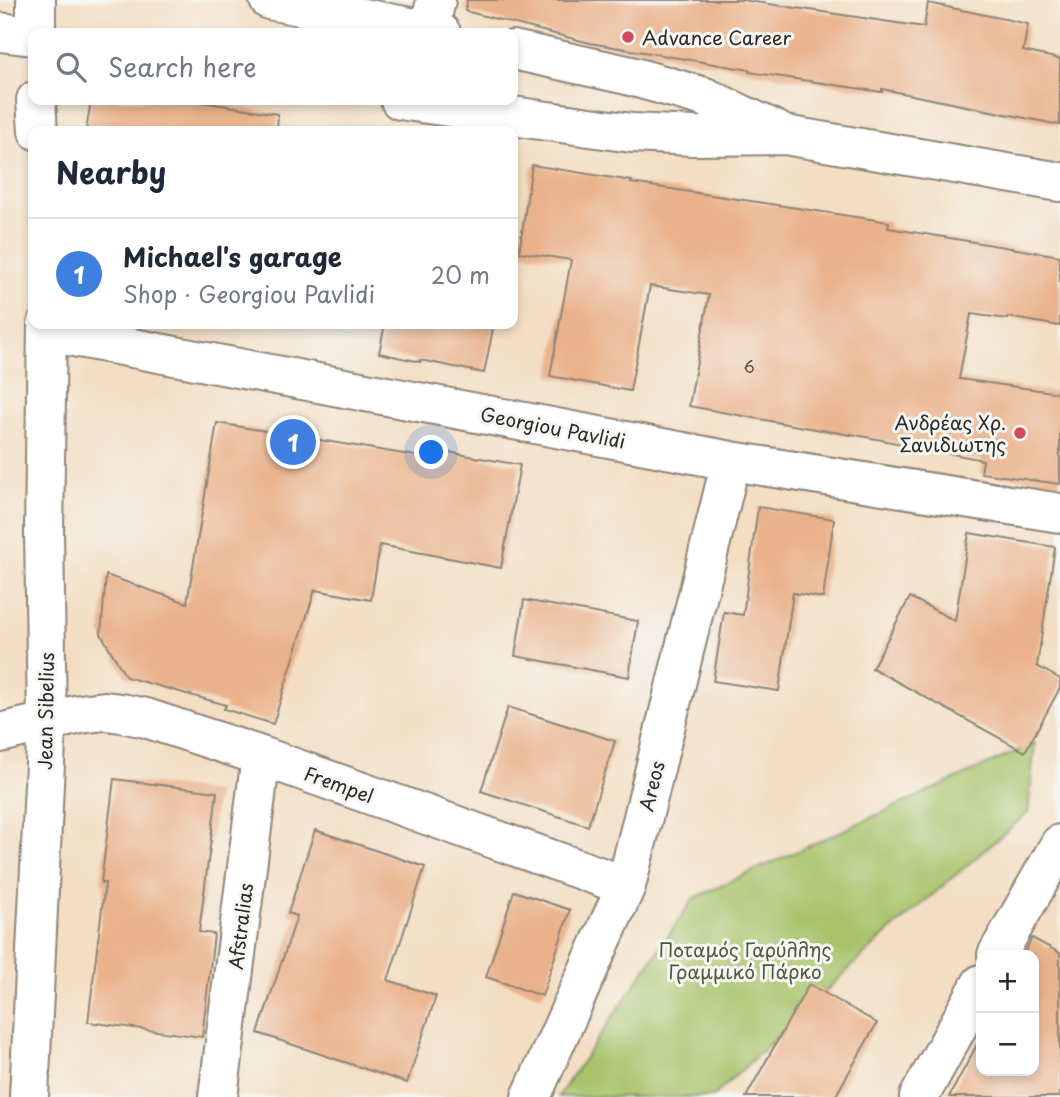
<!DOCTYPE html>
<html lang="en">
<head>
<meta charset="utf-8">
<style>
  :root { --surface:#fff; --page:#f2f2f3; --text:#1f2937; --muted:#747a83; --line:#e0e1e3; --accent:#d1495b }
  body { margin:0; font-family:"Playpen Sans",sans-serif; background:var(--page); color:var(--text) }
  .controls { position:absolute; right:21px; bottom:21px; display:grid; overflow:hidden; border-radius:14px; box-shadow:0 4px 10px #0003 }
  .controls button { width:63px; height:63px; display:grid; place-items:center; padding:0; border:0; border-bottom:2px solid var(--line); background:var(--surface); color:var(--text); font:35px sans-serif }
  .you { position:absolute; left:432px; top:453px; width:24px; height:24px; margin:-18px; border:5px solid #fff; border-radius:50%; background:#1a73e8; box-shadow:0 0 0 10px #1a73e833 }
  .badge { display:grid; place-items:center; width:46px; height:46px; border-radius:50%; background:var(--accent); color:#fff; font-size:23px; font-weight:700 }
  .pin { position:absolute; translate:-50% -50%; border:4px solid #fff; box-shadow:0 2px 7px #0006 }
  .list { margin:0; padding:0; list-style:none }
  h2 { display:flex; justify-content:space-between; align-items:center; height:91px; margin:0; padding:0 28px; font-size:30px }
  h2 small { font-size:23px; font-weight:400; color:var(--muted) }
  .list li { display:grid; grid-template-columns:46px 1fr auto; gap:21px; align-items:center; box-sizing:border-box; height:112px; padding:0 28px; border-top:2px solid var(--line) }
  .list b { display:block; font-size:26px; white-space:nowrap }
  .list p { margin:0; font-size:23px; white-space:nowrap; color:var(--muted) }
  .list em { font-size:23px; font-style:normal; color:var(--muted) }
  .icon { flex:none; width:38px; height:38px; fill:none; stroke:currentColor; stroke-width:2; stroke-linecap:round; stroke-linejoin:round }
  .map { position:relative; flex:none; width:1060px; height:1097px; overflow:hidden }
  .search { position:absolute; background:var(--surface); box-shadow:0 4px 10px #0003; left:28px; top:28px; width:490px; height:77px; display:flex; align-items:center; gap:18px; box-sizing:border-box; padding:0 24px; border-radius:14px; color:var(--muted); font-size:26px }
  .panel { position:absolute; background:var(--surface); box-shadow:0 4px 10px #0003; left:28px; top:126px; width:490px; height:203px; border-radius:14px }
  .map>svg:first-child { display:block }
  .green { fill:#a8c36a; stroke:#6a774a; stroke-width:2 }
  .building { fill:#eab28b }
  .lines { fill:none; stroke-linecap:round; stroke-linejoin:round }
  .street-casing { stroke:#8f8477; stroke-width:42 }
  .secondary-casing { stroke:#8f8477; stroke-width:42 }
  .street { stroke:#fff; stroke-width:38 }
  .secondary { stroke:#fff; stroke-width:38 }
  .poi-dot { fill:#d1495b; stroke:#f6f6f2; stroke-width:2.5 }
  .labels { text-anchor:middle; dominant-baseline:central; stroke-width:6; stroke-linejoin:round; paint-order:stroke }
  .number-label { font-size:16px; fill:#5b4d43 }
  .poi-label { font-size:19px; fill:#2b2b2b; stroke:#f6f6f2; text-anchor:start }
  .street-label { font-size:19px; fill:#2b2b2b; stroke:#f6f6f2 }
  .park-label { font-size:19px; fill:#50593e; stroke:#f6f6f2 }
</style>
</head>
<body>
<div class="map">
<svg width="1060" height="1097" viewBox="0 0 1060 1097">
  <rect width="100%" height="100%" fill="#f6f6f2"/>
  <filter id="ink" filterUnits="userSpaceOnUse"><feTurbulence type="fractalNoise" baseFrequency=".0143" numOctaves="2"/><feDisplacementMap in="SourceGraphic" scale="14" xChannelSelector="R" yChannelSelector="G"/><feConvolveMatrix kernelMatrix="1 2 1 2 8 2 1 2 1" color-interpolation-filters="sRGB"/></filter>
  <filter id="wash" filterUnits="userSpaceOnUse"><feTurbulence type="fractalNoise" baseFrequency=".00686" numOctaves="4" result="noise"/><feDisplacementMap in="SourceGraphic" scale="28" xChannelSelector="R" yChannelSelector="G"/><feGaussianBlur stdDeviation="1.57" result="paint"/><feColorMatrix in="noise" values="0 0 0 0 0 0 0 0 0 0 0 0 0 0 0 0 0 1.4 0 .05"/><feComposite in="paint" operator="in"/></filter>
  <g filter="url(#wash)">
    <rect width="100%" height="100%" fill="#f3dec3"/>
    <!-- green -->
    <path class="green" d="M 1035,743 L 1028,813 L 882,938 L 713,1097 L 558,1097 L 694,898 Z"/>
    <g id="blocks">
      <!-- building -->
      <path class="building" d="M 467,0 L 742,0 L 924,27 L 928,3 L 1028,24 L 1023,51 L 1060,59 L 1060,125 L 882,89 L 882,92 L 749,72 L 750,70 L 590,43 L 465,11 Z
        M 91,100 L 189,100 L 278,114 L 277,131 L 86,131 Z
        M 532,165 L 632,181 L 631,183 L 889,222 L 888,228 L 1060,256 L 1060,326 L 1008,317 L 1008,319 L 971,314 L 959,379 L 1060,393 L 1060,484 L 981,473 L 983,460 L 851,434 L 851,435 L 792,425 L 689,406 L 709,295 L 650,286 L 630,391 L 550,376 L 571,260 L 519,252 Z
        M 385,324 L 494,324 L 484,373 L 420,360 L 420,362 L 379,353 Z
        M 217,423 L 440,460 L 442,451 L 520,465 L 501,568 L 380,545 L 371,600 L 315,590 L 273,724 L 224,709 L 226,705 L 126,677 L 101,634 L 106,575 L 187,603 Z
        M 758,507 L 834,519 L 823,598 L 793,593 L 779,691 L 713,681 L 724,612 L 743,615 Z
        M 969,533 L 1055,547 L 1037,666 L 1060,679 L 1060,688 L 1025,752 L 872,668 L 910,597 L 955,621 Z
        M 524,600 L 638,621 L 629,677 L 515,656 Z
        M 508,707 L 615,741 L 588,826 L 481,791 Z
        M 114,779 L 217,792 L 199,932 L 214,934 L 202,1037 L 88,1022 L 105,883 L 101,883 Z
        M 315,830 L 425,867 L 388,980 L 436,996 L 407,1083 L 258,1033 L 297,916 L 288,913 Z
        M 514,891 L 570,910 L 542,996 L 486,977 Z
        M 1032,938 L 1060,953 L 1060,1097 L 949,1097 L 981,1037 L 981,1071 L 1034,1071 L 1034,955 L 1023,955 Z
        M 809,984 L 877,1023 L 835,1097 L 746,1097 Z"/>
    </g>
  </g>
  <g filter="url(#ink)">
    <use href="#blocks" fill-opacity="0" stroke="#8f8477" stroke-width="2"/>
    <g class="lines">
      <!-- street casing -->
      <g class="street-casing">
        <path id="street" d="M 429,31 L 436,0
          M 48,332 L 731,461 L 1060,513
          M 0,733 L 80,714 L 105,711 L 121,713 L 146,718 L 261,756 L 626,886
          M 997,955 L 1060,844
          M 218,1097 L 261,756
          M 531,1097 L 626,886 L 731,461
          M 919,1097 L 981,984"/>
      </g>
      <!-- secondary casing -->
      <g class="secondary-casing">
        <path id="secondary" d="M 269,0 L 441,33
          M 0,32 L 33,36
          M 36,33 L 36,0
          M 513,50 L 627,75 L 705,97 L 777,131
          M 36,100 L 38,131
          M 400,100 L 632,133 L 693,136 L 785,135 L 1060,182
          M 29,1097 L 47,722 L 44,533 L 47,324"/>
      </g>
      <!-- street -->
      <use href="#street" class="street"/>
      <!-- secondary -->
      <use href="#secondary" class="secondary"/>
    </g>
  </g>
  <!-- markers -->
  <g class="poi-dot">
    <circle cx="628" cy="37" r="7"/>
    <circle cx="1020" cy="433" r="7"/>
  </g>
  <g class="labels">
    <!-- number labels -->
    <g class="number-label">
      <text x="749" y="366">6</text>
    </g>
    <!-- poi labels -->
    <g class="poi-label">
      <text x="642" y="37">Advance Career</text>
      <text x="1006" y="422" text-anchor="end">Ανδρέας Χρ.<tspan x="1006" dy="22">Σανιδιωτης</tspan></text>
    </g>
    <!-- street labels -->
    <g class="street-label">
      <text transform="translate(553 427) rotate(11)">Georgiou Pavlidi</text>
      <text transform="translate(45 711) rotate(-89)">Jean Sibelius</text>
      <text transform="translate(339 784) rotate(20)">Frempel</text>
      <text transform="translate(651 786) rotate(-76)">Areos</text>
      <text transform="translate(240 926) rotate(-83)">Afstralias</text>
    </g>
    <!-- park labels -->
    <g class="park-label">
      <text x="745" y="949">Ποταμός Γαρύλλης<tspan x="745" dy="22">Γραμμικό Πάρκο</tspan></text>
    </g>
  </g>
</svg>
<div class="controls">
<button>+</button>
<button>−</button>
</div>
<div class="you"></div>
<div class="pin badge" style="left:293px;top:442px;background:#3f7fe0">1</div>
<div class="search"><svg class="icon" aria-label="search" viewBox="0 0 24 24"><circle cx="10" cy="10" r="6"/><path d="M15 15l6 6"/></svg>Search here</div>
<section class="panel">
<h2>Nearby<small></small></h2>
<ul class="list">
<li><span class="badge" style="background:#3f7fe0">1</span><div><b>Michael's garage</b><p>Shop · Georgiou Pavlidi</p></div><em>20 m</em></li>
</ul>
</section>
</div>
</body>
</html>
